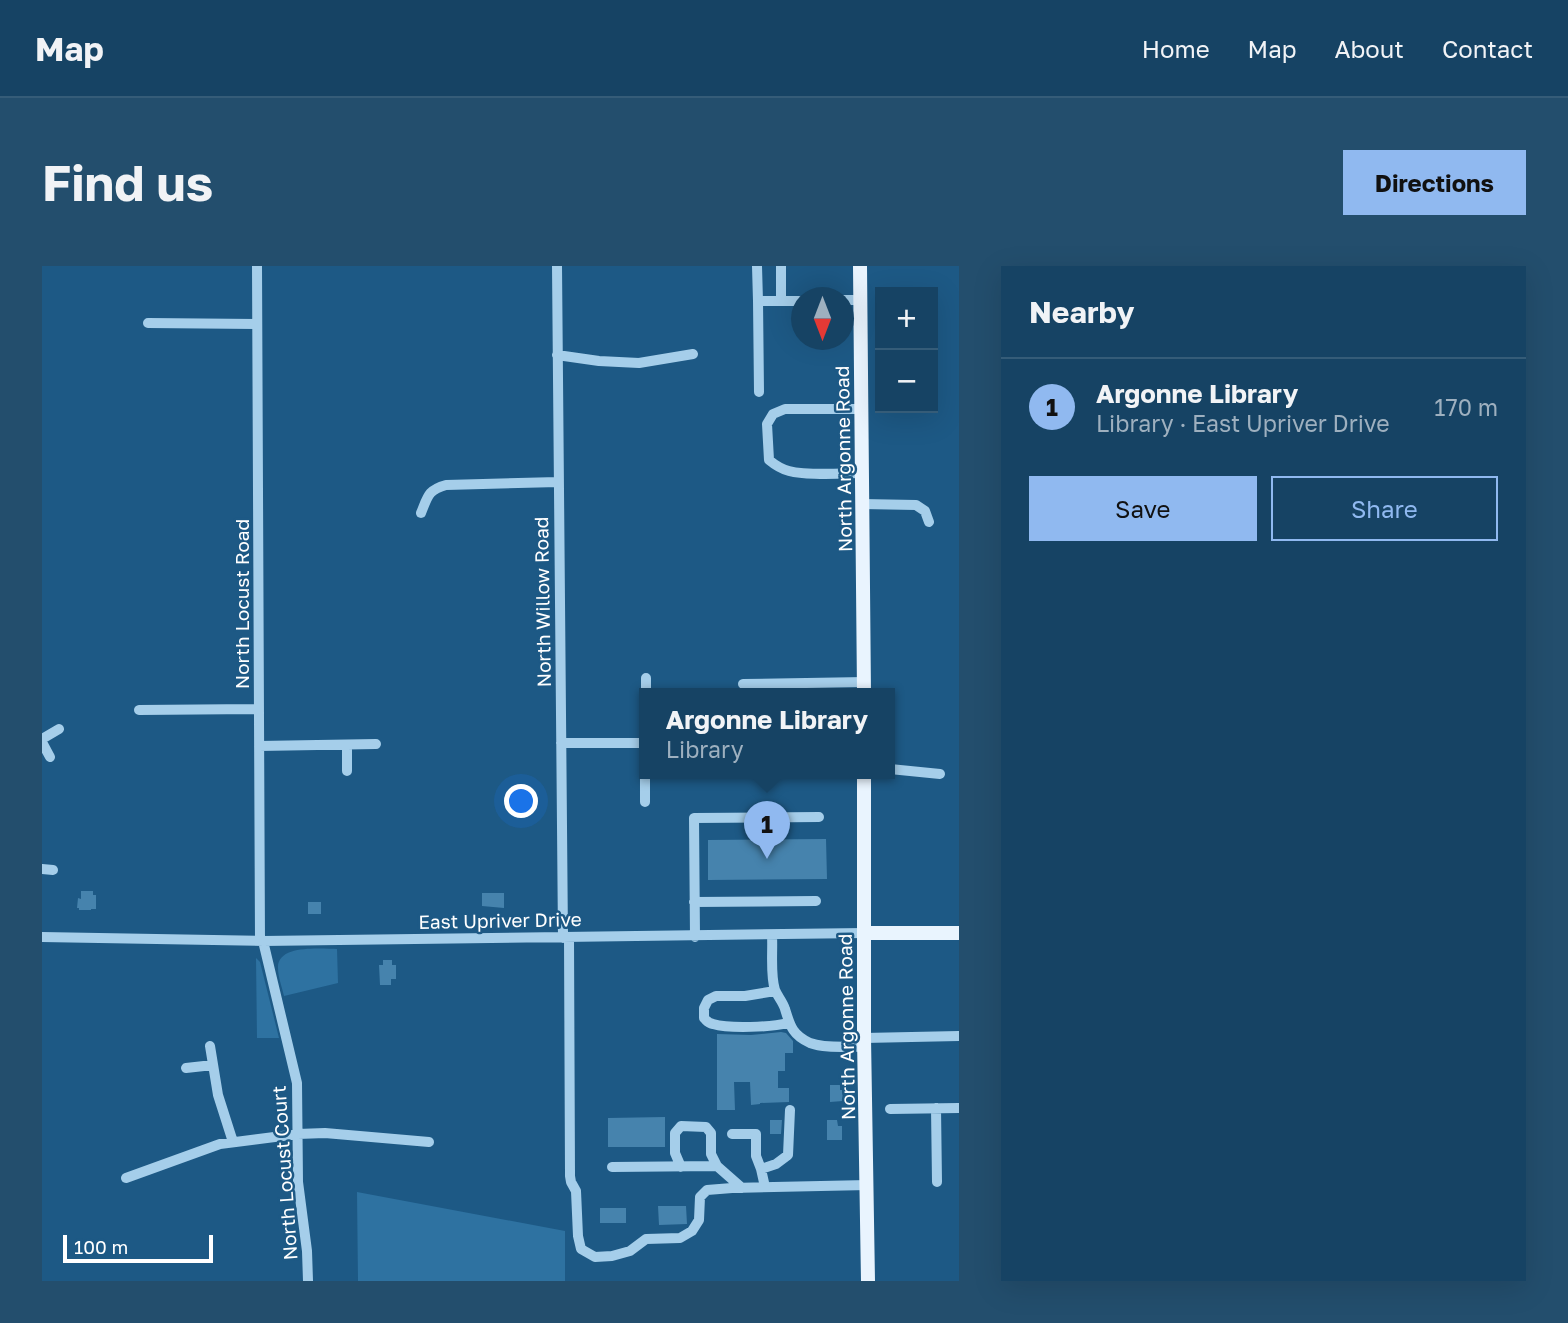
<!DOCTYPE html>
<html lang="en">
<head>
<meta charset="utf-8">
<style>
  :root { --surface:#164364; --page:#234e6d; --text:#f1f3f6; --muted:#9eb0bf; --line:#355c78; --accent:#90b9f0 }
  body { margin:0; font-family:"Golos Text",sans-serif; background:var(--page); color:var(--text) }
  .controls { position:absolute; right:21px; top:21px; display:grid; overflow:hidden; border-radius:0px; box-shadow:0 7px 28px #0002 }
  .controls button { width:63px; height:63px; display:grid; place-items:center; padding:0; border:0; border-bottom:2px solid var(--line); background:var(--surface); color:var(--text); font:35px sans-serif }
  .compass { position:absolute; left:749px; top:21px; width:63px; height:63px; border-radius:50%; background:var(--surface); box-shadow:0 7px 28px #0002; rotate:180deg }
  .scale { position:absolute; left:21px; bottom:18px; width:150px; box-sizing:border-box; padding-left:7px; border:4px solid #fff; border-top:0; font-size:19px; line-height:24px; white-space:nowrap; color:#fff; -webkit-text-stroke:5px #1d5985; paint-order:stroke }
  .you { position:absolute; left:480px; top:536px; width:24px; height:24px; margin:-18px; border:5px solid #fff; border-radius:50%; background:#1a73e8; box-shadow:0 0 0 10px #1a73e833 }
  .badge { display:grid; place-items:center; width:46px; height:46px; border-radius:50%; background:var(--accent); color:#111; font-size:23px; font-weight:700 }
  .pin { position:absolute; translate:-50% -58px; filter:drop-shadow(0 2px 4px #0008) }
  .pin::after { content:''; position:absolute; top:37px; width:24px; height:21px; background:inherit; clip-path:polygon(0 0,100% 0,50% 100%) }
  .popup { position:absolute; left:597px; top:422px; width:256px; height:91px; box-sizing:border-box; display:grid; place-content:center; border-radius:0px; background:var(--surface); filter:drop-shadow(0 2px 5px #0005); font-size:23px; white-space:nowrap; color:var(--muted) }
  .popup b { font-size:26px; color:var(--text) }
  .popup::after { content:''; position:absolute; left:50%; top:100%; margin-left:-14px; border:14px solid transparent; border-top-color:var(--surface) }
  .list { margin:0; padding:0; list-style:none }
  h2 { display:flex; justify-content:space-between; align-items:center; height:91px; margin:0; padding:0 28px; font-size:30px }
  h2 small { font-size:23px; font-weight:400; color:var(--muted) }
  .list li { display:grid; grid-template-columns:46px 1fr auto; gap:21px; align-items:center; box-sizing:border-box; height:98px; padding:0 28px; border-top:2px solid var(--line) }
  .list b { display:block; font-size:26px; white-space:nowrap }
  .list p { margin:0; font-size:23px; white-space:nowrap; color:var(--muted) }
  .list em { font-size:23px; font-style:normal; color:var(--muted) }
  .actions { display:flex; gap:14px; padding:21px 28px }
  .actions a { flex:1; padding:16px 0; border:2px solid var(--accent); border-radius:0px; text-align:center; font-size:24px; color:var(--accent) }
  .actions .main { background:var(--accent); color:#111 }
  .map { position:relative; flex:none; width:917px; height:1015px; overflow:hidden; border-radius:0px }
  header { display:flex; align-items:center; gap:42px; box-sizing:border-box; height:98px; padding:0 35px; background:var(--surface); border-bottom:2px solid var(--line) }
  header strong { font-size:33px }
  nav { display:flex; gap:38px; margin-inline-start:auto; font-size:24px }
  .intro { display:flex; align-items:center; justify-content:space-between; box-sizing:border-box; height:168px; padding:0 42px }
  h1 { margin:0; font-size:49px }
  .button { padding:18px 32px; border-radius:0px; background:var(--accent); color:#111; font-size:24px; font-weight:700 }
  main { display:flex; gap:42px; padding:0 42px }
  aside { flex:1; background:var(--surface); border-radius:0px; box-shadow:0 7px 28px #0002 }
  .map>svg:first-child { display:block }
  .green { fill:#2e72a1 }
  .building { fill:#4683ad }
  .lines { fill:none; stroke-linecap:round; stroke-linejoin:round }
  .minor { stroke:#a5ceea; stroke-width:10 }
  .major { stroke:#e9f4fe; stroke-width:14 }
  .labels { text-anchor:middle; dominant-baseline:central; stroke-width:5; stroke-linejoin:round; paint-order:stroke }
  .street-label { font-size:19px; fill:#fff; stroke:#1d5985 }
</style>
</head>
<body>
<header>
<strong>Map</strong>
<nav><a>Home</a><a>Map</a><a>About</a><a>Contact</a></nav>
</header>
<div class="intro"><h1>Find us</h1><a class="button">Directions</a></div>
<main>
<div class="map">
<svg width="917" height="1015" viewBox="0 0 917 1015">
  <rect width="100%" height="100%" fill="#1d5985"/>
  <!-- green -->
  <path class="green" d="M 295,683 L 296,717 L 242,730 C 240,721 236,711 236,702 C 235,678 280,683 295,683 Z
    M 214,692 L 218,696 L 237,772 L 215,772 Z
    M 315,926 L 523,965 L 523,1015 L 316,1015 Z"/>
  <!-- building -->
  <path class="building" d="M 784,573 L 785,613 L 666,614 L 666,574 Z
    M 39,625 L 51,625 L 51,629 L 54,629 L 54,643 L 49,643 L 49,644 L 37,644 L 37,642 L 35,642 L 36,632 L 39,633 Z
    M 440,627 L 462,627 L 462,642 L 440,640 Z
    M 266,636 L 279,636 L 279,648 L 266,648 Z
    M 341,694 L 350,694 L 350,699 L 354,699 L 354,713 L 349,713 L 349,719 L 338,719 L 337,699 L 341,699 Z
    M 739,766 L 744,767 L 751,775 L 751,787 L 743,787 L 743,805 L 736,805 L 736,822 L 747,822 L 747,836 L 718,837 L 718,838 L 709,839 L 708,816 L 692,816 L 693,844 L 675,844 L 675,768 L 709,769 Z
    M 788,819 L 798,819 L 798,824 L 800,824 L 801,835 L 788,836 Z
    M 623,851 L 623,881 L 566,881 L 566,852 Z
    M 728,854 L 740,854 L 739,868 L 728,868 Z
    M 785,854 L 795,854 L 796,860 L 800,860 L 800,874 L 785,874 Z
    M 616,940 L 644,940 L 645,958 L 617,959 Z
    M 558,942 L 584,942 L 584,957 L 558,957 Z"/>
  <g class="lines">
    <!-- minor -->
    <path class="minor" d="M 215,0 L 218,675
      M 515,0 L 521,672
      M 715,0 L 716,35 L 760,35
      M 739,0 L 739,35
      M 802,34 L 818,34
      M 716,35 L 717,126
      M 106,57 L 215,58
      M 515,89 L 557,95 L 597,97 L 651,88
      M 819,143 L 743,143 L 731,148 L 725,158 L 727,194 C 733,199 739,203 747,205 C 766,210 799,207 820,207
      M 820,238 L 874,239 L 883,245 L 887,256
      M 379,247 C 386,230 386,224 404,219 L 516,216
      M 701,418 L 823,416
      M 604,427 L 604,412
      M 97,444 L 217,443
      M 0,473 L 17,463
      M 0,476 L 8,491
      M 519,477 L 602,477
      M 305,479 L 305,505
      M 217,480 L 334,478
      M 848,503 L 898,508
      M 603,536 L 603,507
      M 0,603 L 11,604
      M 652,636 L 774,635
      M 730,669 C 731,685 728,709 733,724 C 736,731 741,736 743,743 C 748,759 750,769 768,777 C 784,783 806,780 822,781
      M 0,671 L 221,675 L 823,667
      M 653,671 L 652,552 L 777,551
      M 527,672 L 528,910 L 529,916 L 534,925 L 536,970 L 539,983 L 553,991 L 570,990 L 588,985 L 604,973 L 638,972 L 650,965 L 657,954 L 658,931 L 665,924 L 690,922 L 826,919
      M 221,675 L 255,817 L 256,916 L 265,985 L 266,1015
      M 733,725 L 703,730 L 674,730 L 666,734 L 662,742 L 662,752 C 666,756 666,757 671,758 C 688,763 729,761 746,757
      M 822,772 L 917,770
      M 168,780 L 176,829 L 191,876
      M 144,802 L 171,799
      M 894,842 L 895,916
      M 848,843 L 917,842
      M 690,868 L 714,868 L 714,890 L 719,903 L 723,921
      M 570,901 L 675,900 L 700,922
      M 639,901 L 633,887 L 633,867 L 639,860 L 664,861 L 669,867 L 669,888 L 675,900
      M 719,903 L 734,898 L 746,889 L 748,844
      M 84,912 L 178,878 L 256,868 L 283,867 L 387,876"/>
    <!-- major -->
    <path class="major" d="M 818,0 L 822,427
      M 822,507 L 822,772 L 826,1015
      M 823,667 L 917,667"/>
  </g>
  <g class="labels">
    <!-- street labels -->
    <g class="street-label">
      <text transform="translate(801 193) rotate(-91)">North Argonne Road</text>
      <text transform="translate(500 336) rotate(-91)">North Willow Road</text>
      <text transform="translate(199 338) rotate(-90)">North Locust Road</text>
      <text transform="translate(458 654) rotate(-1)">East Upriver Drive</text>
      <text transform="translate(804 761) rotate(-91)">North Argonne Road</text>
      <text transform="translate(242 907) rotate(-94)">North Locust Court</text>
    </g>
  </g>
</svg>
<div class="controls">
<button>+</button>
<button>−</button>
</div>
<svg class="compass" viewBox="-18 -18 36 36"><path d="M0-13l5 13h-10z" fill="#e53935"/><path d="M0 13l5-13h-10z" fill="#9eb0bf"/></svg>
<div class="scale">100 m</div>
<div class="you"></div>
<div class="pin badge" style="left:725px;top:593px">1</div>
<div class="popup"><b>Argonne Library</b>Library</div>
</div>
<aside>
<h2>Nearby<small></small></h2>
<ul class="list">
<li><span class="badge">1</span><div><b>Argonne Library</b><p>Library · East Upriver Drive</p></div><em>170 m</em></li>
</ul>
<div class="actions"><a class="main">Save</a><a>Share</a></div>
</aside>
</main>
</body>
</html>
